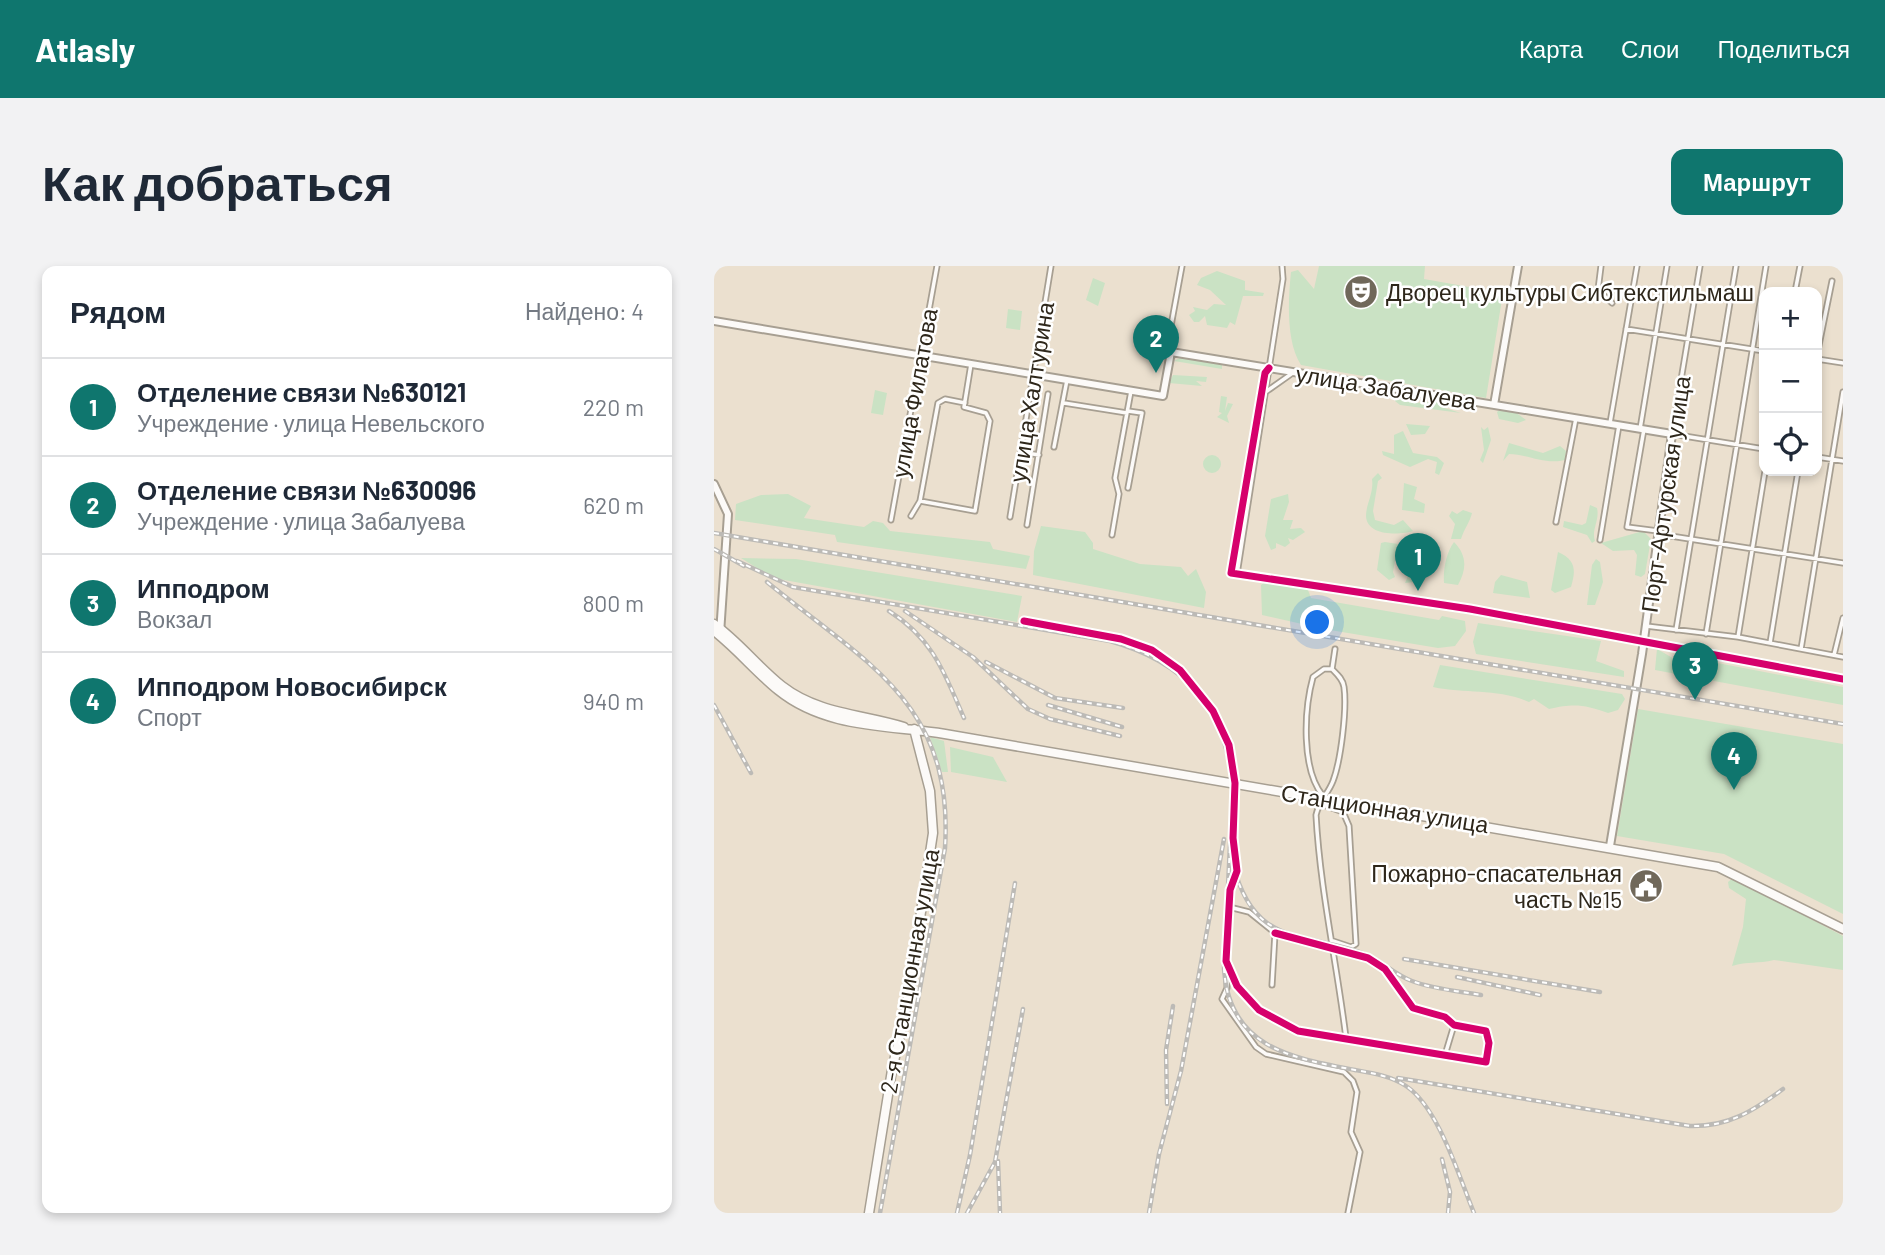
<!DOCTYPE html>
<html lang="ru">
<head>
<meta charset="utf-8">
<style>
  :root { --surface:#fff; --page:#f2f2f3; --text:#1f2937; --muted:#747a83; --line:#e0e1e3; --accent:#0f766e }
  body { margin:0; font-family:Barlow,sans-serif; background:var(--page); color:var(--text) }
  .controls { position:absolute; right:21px; top:21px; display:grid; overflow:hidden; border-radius:14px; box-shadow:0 4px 10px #0003 }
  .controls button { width:63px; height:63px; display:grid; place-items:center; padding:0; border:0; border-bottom:2px solid var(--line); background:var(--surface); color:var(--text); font:35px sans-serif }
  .you { position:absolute; left:604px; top:357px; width:24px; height:24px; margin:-18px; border:5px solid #fff; border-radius:50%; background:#1a73e8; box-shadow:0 0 0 10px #1a73e833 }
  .badge { display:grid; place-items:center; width:46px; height:46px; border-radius:50%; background:var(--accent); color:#fff; font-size:23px; font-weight:700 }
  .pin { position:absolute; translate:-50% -58px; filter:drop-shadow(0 2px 4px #0008) }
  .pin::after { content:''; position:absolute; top:37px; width:24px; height:21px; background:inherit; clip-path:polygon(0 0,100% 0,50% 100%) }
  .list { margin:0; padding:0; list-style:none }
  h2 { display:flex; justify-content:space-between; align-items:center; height:91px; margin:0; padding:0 28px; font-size:30px }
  h2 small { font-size:23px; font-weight:400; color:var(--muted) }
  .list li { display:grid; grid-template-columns:46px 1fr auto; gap:21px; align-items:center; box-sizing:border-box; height:98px; padding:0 28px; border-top:2px solid var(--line) }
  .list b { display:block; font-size:26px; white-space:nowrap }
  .list p { margin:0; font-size:23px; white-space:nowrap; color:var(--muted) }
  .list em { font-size:23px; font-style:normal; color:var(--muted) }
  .icon { flex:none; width:38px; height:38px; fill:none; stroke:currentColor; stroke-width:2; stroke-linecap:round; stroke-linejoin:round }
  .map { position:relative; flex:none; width:1129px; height:947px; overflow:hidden; border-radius:14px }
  header { display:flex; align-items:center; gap:42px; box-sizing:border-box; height:98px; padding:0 35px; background:var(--accent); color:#fff }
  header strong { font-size:33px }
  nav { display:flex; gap:38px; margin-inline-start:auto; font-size:24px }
  .intro { display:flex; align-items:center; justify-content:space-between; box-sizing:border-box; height:168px; padding:0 42px }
  h1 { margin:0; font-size:49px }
  .button { padding:18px 32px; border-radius:14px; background:var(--accent); color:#fff; font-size:24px; font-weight:700 }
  main { display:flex; gap:42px; padding:0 42px }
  aside { flex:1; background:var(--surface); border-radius:14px; box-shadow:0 4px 10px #0003 }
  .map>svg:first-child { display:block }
  .green { fill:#cae2c4 }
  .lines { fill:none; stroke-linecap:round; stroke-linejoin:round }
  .street-casing { stroke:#a79f92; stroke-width:7 }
  .secondary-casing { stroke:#a79f92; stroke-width:10 }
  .primary-casing { stroke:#a79f92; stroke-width:11 }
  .street { stroke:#fcfaf8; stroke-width:3.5 }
  .secondary { stroke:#fcfaf8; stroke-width:6 }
  .primary { stroke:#fcfaf8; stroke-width:8 }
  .rail-casing { stroke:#bcbab6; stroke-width:4.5 }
  .rail { stroke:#fff; stroke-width:2; stroke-dasharray:5; stroke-linecap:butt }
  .cycleway-casing { stroke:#fff; stroke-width:11 }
  .cycleway { stroke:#d6006c; stroke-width:7 }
  .labels { text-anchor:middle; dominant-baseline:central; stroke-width:5; stroke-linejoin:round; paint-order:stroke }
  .poi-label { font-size:23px; fill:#2e271b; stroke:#fff; text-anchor:start }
  .street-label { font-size:23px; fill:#2e271b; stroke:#fff }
</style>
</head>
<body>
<header>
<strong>Atlasly</strong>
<nav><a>Карта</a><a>Слои</a><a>Поделиться</a></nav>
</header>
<div class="intro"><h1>Как добраться</h1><a class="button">Маршрут</a></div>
<main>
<aside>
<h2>Рядом<small>Найдено: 4</small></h2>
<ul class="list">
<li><span class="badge">1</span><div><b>Отделение связи №630121</b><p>Учреждение · улица Невельского</p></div><em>220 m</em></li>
<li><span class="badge">2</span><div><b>Отделение связи №630096</b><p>Учреждение · улица Забалуева</p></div><em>620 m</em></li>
<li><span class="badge">3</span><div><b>Ипподром</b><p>Вокзал</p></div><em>800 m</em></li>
<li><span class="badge">4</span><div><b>Ипподром Новосибирск</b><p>Спорт</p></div><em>940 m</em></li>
</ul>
</aside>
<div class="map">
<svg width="1129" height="947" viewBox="0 0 1129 947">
  <rect width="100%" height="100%" fill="#ebe0cf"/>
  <!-- green -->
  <path class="green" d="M 605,0 L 711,0 L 710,13 L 789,27 L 772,132 L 587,99 C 572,76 574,34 577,6 L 584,4 L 600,23 Z
    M 503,5 L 531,15 L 531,24 L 550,27 L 549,30 L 529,30 L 521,59 L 516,56 L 513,62 L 493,59 L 491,50 L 485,56 L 480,56 L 475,49 L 481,45 L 479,41 L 493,44 L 500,38 L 512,39 L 496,24 L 483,19 L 487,12 Z
    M 379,12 L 391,17 L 384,40 L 372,34 Z
    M 294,43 L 308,45 L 306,64 L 292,62 Z
    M 468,91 L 508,98 L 508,103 L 460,95 Z
    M 459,109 L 493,111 L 492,116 L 482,115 L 488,120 L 455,117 Z
    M 161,124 L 173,127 L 169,149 L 157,147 Z
    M 683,129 L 700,130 L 703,137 L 722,135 L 727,141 L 747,147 L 686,139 L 681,135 Z
    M 507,130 L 513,131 L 511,145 L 514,137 L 519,138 L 513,150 L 515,157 L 503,151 L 508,147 L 505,146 Z
    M 787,143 L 800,145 L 812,154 L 804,157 L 785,153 L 783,146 Z
    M 692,158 L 716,160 L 711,168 L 697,169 Z
    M 767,161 L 770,164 L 774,161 L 777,174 L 769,197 L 766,194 L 770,184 Z
    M 689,165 L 699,187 L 723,191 L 730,197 L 725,209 L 721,207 L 723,196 L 714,193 L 696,201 L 669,189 L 668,185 L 680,188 L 680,169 Z
    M 795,177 L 829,187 L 846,180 L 852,185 L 851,194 C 831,199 813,188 795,188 L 789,195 Z
    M489 198a9 9 0 1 1 18 0a9 9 0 1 1-18 0Z
    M 664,207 L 668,212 L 664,215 L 659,245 L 661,254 L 680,259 L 689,254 L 699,265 C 687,269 653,271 652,250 C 652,238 660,227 658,213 Z
    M 690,217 L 703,221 L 700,233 L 711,238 L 710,247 L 688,244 Z
    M 74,228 L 97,240 L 90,252 L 150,261 L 159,255 L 169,257 L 176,265 L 276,276 L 279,283 L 316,290 L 312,303 L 123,276 L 121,269 L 21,254 L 22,238 L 47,229 Z
    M 574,228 L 575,236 L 569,254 L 579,254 L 576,263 L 587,262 L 591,266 L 579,274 L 574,272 L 576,277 L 571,281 L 562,277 L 562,282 L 557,284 L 551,270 L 557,233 Z
    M 876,239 L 883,242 C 886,254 877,264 881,275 L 878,277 L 873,269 L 849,261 L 850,255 L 868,259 L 872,257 Z
    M 749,244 L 758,247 C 756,256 750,263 747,273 L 737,273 L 741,258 L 735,250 L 738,245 L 743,248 Z
    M 327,260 L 371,266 L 379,277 L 379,283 L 426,298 L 467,301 L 474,310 L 482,303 L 492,326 L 490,342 L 319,309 L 320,285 Z
    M 929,265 L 937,273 L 931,308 L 927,311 L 921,309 L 923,289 L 920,284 L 899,285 L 887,277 Z
    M 671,276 L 684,278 L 679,306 L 681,311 L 675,314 L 663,304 L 667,277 Z
    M 740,276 C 753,289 753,303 744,319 L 730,317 C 729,304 732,287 740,276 Z
    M 709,283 L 719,293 L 716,305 L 711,306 L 707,299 L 704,301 L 709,315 L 691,317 L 697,303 L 698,288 Z
    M 844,286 C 862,294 862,304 857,321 L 841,327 L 837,324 Z
    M 27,292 L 82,293 L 308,330 L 303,356 L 59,312 Z
    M 882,293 L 886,296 L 889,316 L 881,339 L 873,339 L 878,299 Z
    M 787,309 L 813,316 L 816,332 L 779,327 L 781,316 Z
    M 551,316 L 594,324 L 597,332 L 725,354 L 728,350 L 751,355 L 752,365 L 741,380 L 724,382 L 610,363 L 548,349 L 547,319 Z
    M 764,357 L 887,375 L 882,395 L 910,405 L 910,411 L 762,388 L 759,376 Z
    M 943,383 C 964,394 968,403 993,395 L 1129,421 L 1129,439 L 941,404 Z
    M 726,399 L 908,428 L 911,433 L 904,444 L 894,447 C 871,439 861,437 835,443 L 820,433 L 815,436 C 783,422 752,428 719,421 Z
    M 924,443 L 1129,478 L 1129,648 L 1010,588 L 903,570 Z
    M 216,471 L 230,475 L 234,506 L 228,506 Z
    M 236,481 L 279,491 L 293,516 L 237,506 Z
    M 1019,612 L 1129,670 L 1129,704 L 1060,694 C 1044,698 1034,695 1018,700 L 1029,661 L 1032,633 L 1015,622 L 1014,616 Z"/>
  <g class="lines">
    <!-- street casing -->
    <g class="street-casing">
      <path id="street" d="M 887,0 L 884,24 L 898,37
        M 986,0 L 958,168 L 1050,183
        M 1081,26 L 1086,0
        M 912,63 L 1050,85
        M 457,86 L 454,76 L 468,0
        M 1103,89 L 1118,15
        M 1103,93 L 1129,97
        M 554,104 L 517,307 L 756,343 L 1129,413
        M 553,125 L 580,106
        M 350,137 L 413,147
        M 414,145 L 428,147 L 414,222
        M 896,157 L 923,0
        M 926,163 L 953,0
        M 930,163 L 913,261 L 944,265
        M 340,181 L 353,114
        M 307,186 L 325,189
        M 1103,191 L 1129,195
        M 206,235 L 261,245 L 276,155 L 272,147 L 250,141 L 257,98
        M 197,250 L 206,235 L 224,137 L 231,133 L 251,137
        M 296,251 L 337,0
        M 177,254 L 223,0
        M 842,256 L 862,152
        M 313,259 L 334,128
        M 944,268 L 1129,297
        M 398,269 L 405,228 L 401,212 L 417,125
        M 886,274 L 905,159
        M 523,308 L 569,13 L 568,0
        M 310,355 L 407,373 L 438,384 L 466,404 L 499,445 L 515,479 L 521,517 L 519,572 L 523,605 L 516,624 L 512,695 L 523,720 L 545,744 L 584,765 L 772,796 L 775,777 L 772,765 L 740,759 L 731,751 L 699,742 L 671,703 L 654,692 L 561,667
        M 932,360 L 1024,371 L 1129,391
        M 962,364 L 1022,0
        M 992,368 L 1052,0
        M 1024,371 L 1051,205
        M 1056,377 L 1084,205
        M 1087,383 L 1129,126
        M 1120,389 L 1129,352
        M 618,403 C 623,408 629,413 630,421 C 633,443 627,494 619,515 C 614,528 605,535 602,549 C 606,624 623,698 632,772
        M 609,530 C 587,503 590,444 599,411 L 610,403 L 618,403 L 621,383
        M 604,537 L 629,546 L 635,560 L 642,678 L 637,681 L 619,675
        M 515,641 L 535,646 L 561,667 L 558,719
        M 513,698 L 513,722 L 508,733 L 542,781 L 552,788 L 630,806 L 639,815 L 643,826 L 637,866 L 646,886 L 634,947
        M 731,789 L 740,759"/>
    </g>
    <!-- secondary casing -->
    <g class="secondary-casing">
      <path id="secondary" d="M 0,55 L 449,130 L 457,86 L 958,168 L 928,388 L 896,580
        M 780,139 L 804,0
        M 0,218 L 14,248 L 6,368"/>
    </g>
    <!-- primary casing -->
    <g class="primary-casing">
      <path id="primary" d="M 0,358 C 25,376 44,401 68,420 C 104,448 148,448 190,461
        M 0,365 C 23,383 42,406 64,424 C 112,463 175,459 231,468 L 1004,601 L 1129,663
        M 155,947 L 178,804 L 193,738 L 219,567 L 216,525 L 200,463"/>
    </g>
    <!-- street -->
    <use href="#street" class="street"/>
    <!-- secondary -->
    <use href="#secondary" class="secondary"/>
    <!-- primary -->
    <use href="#primary" class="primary"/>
    <!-- rail casing -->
    <g class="rail-casing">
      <path id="rail" d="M 0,267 L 1129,458
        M 0,283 L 30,300
        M 23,295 L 79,321 L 396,375 C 471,396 509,439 519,517 L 510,703 C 515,782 578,792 641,804 C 658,807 677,810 692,820 C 725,842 745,911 760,947
        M 53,316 C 153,398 240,437 231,582 L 166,947
        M 175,345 C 219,373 230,406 250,452
        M 191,345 L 259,391 L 314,443 L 336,453 L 406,470
        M 272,396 L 341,432 L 409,442
        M 0,439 L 37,507
        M 334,439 L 408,461
        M 519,598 C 540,682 589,665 651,688 C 668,695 681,709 698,715 C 719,723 744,725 767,729
        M 690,693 L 886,726
        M 743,711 L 826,729
        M 684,812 L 976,860 C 1014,861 1039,845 1069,823
        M 453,838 L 452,784 L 459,740
        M 728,893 L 736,926 L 734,947
        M 284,895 L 286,947
        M 243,947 L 256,889 L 301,617
        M 253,947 L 281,896 L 309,743
        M 435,947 L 445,888 L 467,805 L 510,573"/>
    </g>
    <!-- rail -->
    <use href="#rail" class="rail"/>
    <!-- cycleway casing -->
    <g class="cycleway-casing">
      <path id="cycleway" d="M 555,102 L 551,107 L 517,307 L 756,343 L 1129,413
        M 310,355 L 407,373 L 438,384 L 466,404 L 499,445 L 515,479 L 521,517 L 519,572 L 523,605 L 516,624 L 512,695 L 523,720 L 545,744 L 584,765 L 772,796 L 775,777 L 772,765 L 740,759 L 731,751 L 699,742 L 671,703 L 654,692 L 561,667"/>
    </g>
    <!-- cycleway -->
    <use href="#cycleway" class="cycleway"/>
  </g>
  <!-- icons -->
  <defs>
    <g id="theatre-disc" transform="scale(1.75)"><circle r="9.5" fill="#70685a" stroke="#fff"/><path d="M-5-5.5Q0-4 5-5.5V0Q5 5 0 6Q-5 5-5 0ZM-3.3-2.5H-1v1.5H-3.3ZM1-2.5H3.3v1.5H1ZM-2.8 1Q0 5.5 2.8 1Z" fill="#fff"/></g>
    <g id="civic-disc" transform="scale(1.75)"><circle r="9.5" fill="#70685a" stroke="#fff"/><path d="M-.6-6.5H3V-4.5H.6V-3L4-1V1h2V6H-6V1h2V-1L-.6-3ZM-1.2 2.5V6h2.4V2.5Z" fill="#fff"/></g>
  </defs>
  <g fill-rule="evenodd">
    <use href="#theatre-disc" x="647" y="26"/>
    <use href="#civic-disc" x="932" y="620"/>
  </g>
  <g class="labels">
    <!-- poi labels -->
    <g class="poi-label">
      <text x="672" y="26">Дворец культуры Сибтекстильмаш</text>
      <text x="908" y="607" text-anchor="end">Пожарно-спасательная<tspan x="908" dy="26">часть №15</tspan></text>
    </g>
    <!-- street labels -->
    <g class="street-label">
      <text transform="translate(672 121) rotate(9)">улица Забалуева</text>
      <text transform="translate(317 126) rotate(-81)">улица Халтурина</text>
      <text transform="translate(200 127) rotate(-80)">улица Филатова</text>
      <text transform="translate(951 228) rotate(-82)">Порт-Артурская улица</text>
      <text transform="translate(671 542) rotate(9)">Станционная улица</text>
      <text transform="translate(195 705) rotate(-80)">2-я Станционная улица</text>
    </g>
  </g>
</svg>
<div class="controls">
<button>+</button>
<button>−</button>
<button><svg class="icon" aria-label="locate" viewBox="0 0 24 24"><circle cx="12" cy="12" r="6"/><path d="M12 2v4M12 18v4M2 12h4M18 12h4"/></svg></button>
</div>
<div class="you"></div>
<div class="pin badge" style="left:704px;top:325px">1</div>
<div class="pin badge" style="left:442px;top:107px">2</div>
<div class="pin badge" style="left:981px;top:434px">3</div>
<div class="pin badge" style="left:1020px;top:524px">4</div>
</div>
</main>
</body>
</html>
